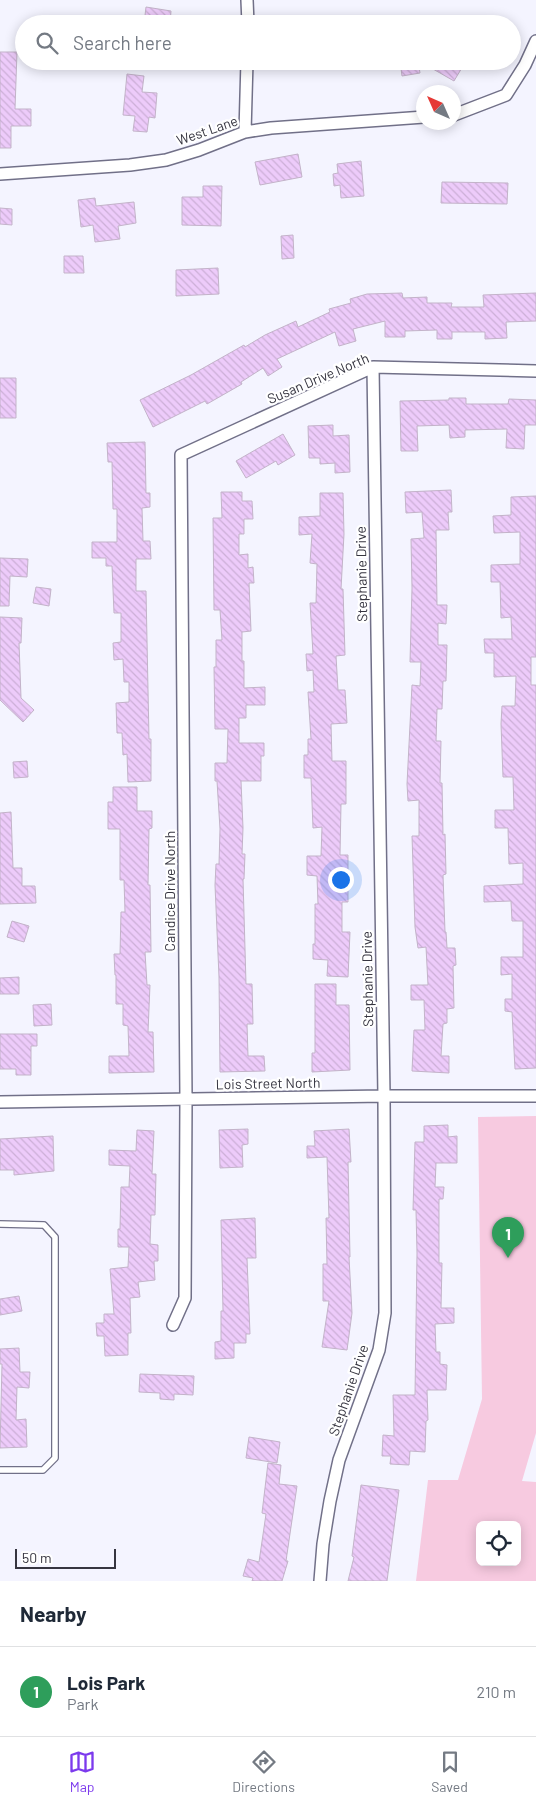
<!DOCTYPE html>
<html lang="en">
<head>
<meta charset="utf-8">
<style>
  :root { --surface:#fff; --page:#f2f2f3; --text:#1f2937; --muted:#747a83; --line:#e0e1e3; --accent:#7c3aed }
  body { margin:0; font-family:Barlow,sans-serif; background:var(--page); color:var(--text) }
  .controls { position:absolute; right:15px; bottom:15px; display:grid; overflow:hidden; border-radius:8px; box-shadow:0 2px 12px #0003 }
  .controls button { width:45px; height:45px; display:grid; place-items:center; padding:0; border:0; border-bottom:1px solid var(--line); background:var(--surface); color:var(--text); font:25px sans-serif }
  .compass { position:absolute; left:416px; top:85px; width:45px; height:45px; border-radius:50%; background:var(--surface); box-shadow:0 2px 12px #0003; rotate:315deg }
  .scale { position:absolute; left:15px; bottom:12px; width:101px; box-sizing:border-box; padding-left:5px; border:2px solid #363540; border-top:0; font-size:14px; line-height:18px; white-space:nowrap; color:#363540; -webkit-text-stroke:4px #fff; paint-order:stroke }
  .you { position:absolute; left:340px; top:879px; width:18px; height:18px; margin:-12px; border:4px solid #fff; border-radius:50%; background:#1a73e8; box-shadow:0 0 0 8px #1a73e833 }
  .badge { display:grid; place-items:center; width:32px; height:32px; border-radius:50%; background:var(--accent); color:#fff; font-size:16px; font-weight:700 }
  .pin { position:absolute; translate:-50% -41px; filter:drop-shadow(0 1px 2px #0008) }
  .pin::after { content:''; position:absolute; top:26px; width:18px; height:15px; background:inherit; clip-path:polygon(0 0,100% 0,50% 100%) }
  .list { margin:0; padding:0; list-style:none }
  h2 { display:flex; justify-content:space-between; align-items:center; height:65px; margin:0; padding:0 20px; font-size:21px }
  h2 small { font-size:16px; font-weight:400; color:var(--muted) }
  .list li { display:grid; grid-template-columns:32px 1fr auto; gap:15px; align-items:center; box-sizing:border-box; height:90px; padding:0 20px; border-top:1px solid var(--line) }
  .list b { display:block; font-size:19px; white-space:nowrap }
  .list p { margin:0; font-size:16px; white-space:nowrap; color:var(--muted) }
  .list em { font-size:16px; font-style:normal; color:var(--muted) }
  .icon { flex:none; width:28px; height:28px; fill:none; stroke:currentColor; stroke-width:2; stroke-linecap:round; stroke-linejoin:round }
  .map { position:relative; flex:none; width:536px; height:1581px; overflow:hidden }
  .search { position:absolute; background:var(--surface); box-shadow:0 2px 12px #0003; left:15px; right:15px; top:15px; height:55px; display:flex; align-items:center; gap:12px; box-sizing:border-box; padding:0 18px; border-radius:28px; color:var(--muted); font-size:19px }
  .sheet { height:155px; background:var(--surface) }
  nav { display:flex; justify-content:space-around; align-items:center; box-sizing:border-box; height:70px; border-top:1px solid var(--line); background:var(--surface); font-size:14px; color:var(--muted) }
  nav a { display:grid; justify-items:center; gap:2px }
  nav .on { color:var(--accent) }
  .map>svg:first-child { display:block }
  .green { fill:#f7cae0; fill-rule:evenodd }
  .building { fill:url(#building-back-hatch); stroke:#c3b3c9 }
  .lines { fill:none; stroke-linecap:round; stroke-linejoin:round }
  .lane-casing { stroke:#717088; stroke-width:8 }
  .street-casing { stroke:#717088; stroke-width:14 }
  .lane { stroke:#fff; stroke-width:5.5 }
  .street { stroke:#fff; stroke-width:11 }
  .labels { text-anchor:middle; dominant-baseline:central; stroke-width:4.5; stroke-linejoin:round; paint-order:stroke }
  .street-label { font-size:14px; fill:#363540; stroke:#fff }
</style>
</head>
<body>
<div class="map">
<svg width="536" height="1581" viewBox="0 0 536 1581">
  <defs>
    <pattern id="building-back-hatch" width="6" height="6" patternUnits="userSpaceOnUse" patternTransform="scale(1.25)"><rect width="6" height="6" fill="#edcbfa"/><path d="M-1 5l2 2M0 0l6 6M5-1l2 2" fill="none" stroke="#ccafd7"/></pattern>
  </defs>
  <rect width="100%" height="100%" fill="#f4f4ff"/>
  <!-- green -->
  <path class="green" d="M 536,1116 L 536,1433 L 522,1481 L 536,1482 L 536,1581 L 416,1581 L 428,1480 L 458,1480 L 482,1399 L 478,1117 ZM 480,1525 L 517,1525 L 517,1562 L 480,1562 Z"/>
  <!-- building -->
  <path class="building" d="M 146,7 L 171,11 L 170,24 L 144,24 Z
    M 0,52 L 17,52 L 15,109 L 31,109 L 31,126 L 11,126 L 11,148 L 0,148 Z
    M 400,61 L 418,61 L 420,73 L 402,76 Z
    M 438,61 L 466,61 L 454,81 L 433,69 Z
    M 127,74 L 144,76 L 142,92 L 157,93 L 155,118 L 149,117 L 147,132 L 133,131 L 135,116 L 123,115 Z
    M 298,154 L 302,177 L 260,185 L 255,162 Z
    M 361,161 L 364,196 L 341,198 L 340,185 L 334,186 L 333,174 L 338,173 L 337,164 Z
    M 442,182 L 508,183 L 507,204 L 441,203 Z
    M 203,186 L 222,186 L 221,226 L 182,225 L 182,197 L 203,197 Z
    M 95,198 L 96,206 L 134,202 L 136,223 L 118,226 L 120,239 L 95,242 L 93,225 L 81,227 L 78,200 Z
    M 0,208 L 12,209 L 12,225 L 0,224 Z
    M 293,235 L 294,258 L 282,259 L 281,236 Z
    M 64,256 L 83,256 L 84,273 L 64,273 Z
    M 218,268 L 219,294 L 176,296 L 176,270 Z
    M 402,293 L 403,298 L 427,297 L 427,303 L 452,303 L 451,307 L 484,307 L 483,295 L 536,293 L 536,321 L 506,322 L 507,338 L 485,339 L 485,332 L 452,332 L 452,339 L 437,339 L 437,330 L 405,331 L 405,337 L 385,337 L 385,321 L 353,329 L 356,341 L 339,346 L 335,332 L 277,359 L 282,367 L 268,376 L 263,368 L 241,382 L 242,384 L 207,404 L 205,401 L 153,427 L 140,400 L 191,375 L 244,345 L 245,347 L 265,335 L 296,321 L 298,327 L 330,312 L 329,309 L 351,303 L 350,299 L 367,294 Z
    M 0,378 L 16,378 L 16,418 L 0,418 Z
    M 449,398 L 466,398 L 466,404 L 508,404 L 509,399 L 536,400 L 536,425 L 525,425 L 524,449 L 506,448 L 507,429 L 465,430 L 465,437 L 450,438 L 449,425 L 417,426 L 418,451 L 401,451 L 400,401 L 449,400 Z
    M 333,425 L 333,436 L 349,435 L 350,472 L 335,473 L 335,463 L 320,464 L 320,458 L 309,458 L 308,426 Z
    M 283,434 L 295,455 L 278,465 L 276,461 L 246,478 L 236,461 Z
    M 145,442 L 146,493 L 150,493 L 150,507 L 142,508 L 143,541 L 150,541 L 151,559 L 136,559 L 136,591 L 146,591 L 149,739 L 151,739 L 151,781 L 128,782 L 127,754 L 123,755 L 122,733 L 117,733 L 116,703 L 129,702 L 129,682 L 124,682 L 123,659 L 114,660 L 113,643 L 121,642 L 121,613 L 114,613 L 112,566 L 106,566 L 106,558 L 92,558 L 92,542 L 117,542 L 117,509 L 113,509 L 112,462 L 108,462 L 107,443 Z
    M 451,490 L 452,512 L 448,512 L 449,530 L 436,530 L 437,605 L 447,605 L 446,624 L 438,623 L 438,645 L 447,645 L 446,681 L 443,681 L 442,709 L 437,709 L 436,741 L 441,741 L 440,783 L 442,783 L 443,835 L 445,834 L 446,874 L 443,875 L 445,932 L 446,932 L 447,948 L 455,948 L 456,965 L 453,966 L 454,1008 L 447,1009 L 447,1023 L 443,1024 L 441,1056 L 449,1056 L 449,1073 L 412,1071 L 414,1030 L 425,1030 L 424,1000 L 411,1000 L 411,985 L 428,985 L 426,947 L 418,948 L 415,927 L 412,836 L 419,836 L 419,800 L 408,801 L 407,784 L 412,685 L 420,686 L 421,662 L 410,662 L 412,588 L 411,539 L 424,538 L 422,512 L 406,513 L 405,492 Z
    M 221,492 L 242,492 L 242,501 L 252,501 L 253,519 L 244,519 L 244,534 L 239,534 L 239,555 L 248,554 L 248,568 L 253,567 L 254,583 L 249,583 L 251,631 L 242,632 L 242,661 L 244,661 L 244,688 L 265,687 L 265,705 L 246,705 L 246,718 L 239,718 L 239,743 L 264,743 L 264,756 L 261,756 L 261,781 L 241,781 L 243,828 L 242,854 L 245,854 L 244,879 L 243,879 L 246,984 L 252,984 L 253,1024 L 247,1024 L 248,1056 L 264,1056 L 265,1071 L 220,1072 L 219,977 L 215,885 L 216,864 L 219,864 L 220,829 L 217,781 L 215,781 L 215,763 L 227,763 L 228,729 L 215,729 L 214,667 L 216,667 L 216,640 L 222,640 L 220,610 L 214,610 L 213,518 L 222,518 Z
    M 320,493 L 343,493 L 344,534 L 341,589 L 343,589 L 345,655 L 336,656 L 338,690 L 345,690 L 347,723 L 331,724 L 332,761 L 346,761 L 346,804 L 341,804 L 340,855 L 348,855 L 348,902 L 342,902 L 342,932 L 350,932 L 348,977 L 327,976 L 328,960 L 313,959 L 313,944 L 315,944 L 315,904 L 318,904 L 317,876 L 307,875 L 307,856 L 321,856 L 322,827 L 313,828 L 311,778 L 304,778 L 304,755 L 308,755 L 308,739 L 311,739 L 308,692 L 314,692 L 313,670 L 307,671 L 306,654 L 313,654 L 310,603 L 316,603 L 317,564 L 310,563 L 312,534 L 299,535 L 299,517 L 320,516 Z
    M 536,496 L 536,657 L 531,657 L 531,685 L 536,685 L 536,1068 L 515,1069 L 512,1012 L 505,1011 L 505,999 L 512,999 L 512,974 L 501,975 L 501,957 L 523,957 L 523,921 L 512,921 L 511,901 L 484,902 L 484,886 L 523,884 L 523,863 L 509,864 L 508,828 L 495,828 L 495,810 L 514,810 L 513,777 L 503,777 L 501,724 L 502,706 L 515,706 L 516,676 L 494,677 L 494,653 L 485,653 L 484,639 L 512,639 L 511,617 L 501,618 L 500,582 L 491,582 L 491,565 L 520,564 L 520,532 L 494,533 L 493,516 L 511,515 L 511,497 Z
    M 0,558 L 28,559 L 27,577 L 10,576 L 9,606 L 0,606 Z
    M 36,587 L 51,589 L 49,606 L 33,603 Z
    M 0,617 L 22,618 L 21,643 L 19,643 L 21,698 L 34,710 L 23,722 L 0,700 Z
    M 27,761 L 28,777 L 14,778 L 13,762 Z
    M 113,787 L 137,787 L 137,811 L 152,811 L 152,828 L 149,829 L 148,885 L 150,885 L 151,952 L 145,952 L 147,985 L 150,985 L 148,1032 L 153,1032 L 154,1072 L 109,1073 L 109,1056 L 129,1056 L 128,1026 L 123,1025 L 123,1004 L 116,1004 L 116,975 L 115,975 L 114,954 L 120,954 L 121,912 L 125,912 L 124,880 L 120,880 L 120,829 L 108,829 L 108,802 L 113,802 Z
    M 11,812 L 13,868 L 22,868 L 22,886 L 35,886 L 36,903 L 0,904 L 0,813 Z
    M 12,921 L 29,926 L 24,942 L 7,937 Z
    M 19,977 L 19,994 L 0,994 L 0,978 Z
    M 315,984 L 336,984 L 336,1005 L 349,1005 L 350,1070 L 312,1072 L 312,1053 L 315,1053 Z
    M 51,1004 L 52,1025 L 34,1026 L 33,1005 Z
    M 0,1034 L 37,1034 L 37,1046 L 31,1046 L 31,1075 L 16,1075 L 16,1069 L 0,1069 Z
    M 448,1125 L 448,1137 L 457,1136 L 457,1163 L 436,1163 L 435,1187 L 444,1187 L 443,1199 L 439,1199 L 439,1263 L 442,1263 L 441,1308 L 454,1308 L 454,1323 L 435,1324 L 436,1352 L 440,1352 L 440,1364 L 447,1365 L 446,1390 L 427,1390 L 428,1420 L 426,1421 L 425,1452 L 410,1451 L 409,1465 L 390,1464 L 391,1456 L 382,1456 L 383,1435 L 394,1436 L 393,1395 L 415,1395 L 417,1253 L 416,1210 L 413,1210 L 415,1142 L 424,1142 L 424,1126 Z
    M 248,1129 L 248,1144 L 242,1145 L 243,1167 L 220,1168 L 219,1130 Z
    M 349,1129 L 351,1162 L 348,1162 L 350,1257 L 349,1257 L 352,1313 L 347,1350 L 322,1347 L 329,1301 L 323,1301 L 323,1264 L 327,1264 L 326,1218 L 329,1218 L 327,1157 L 307,1158 L 307,1146 L 315,1146 L 314,1131 Z
    M 137,1130 L 154,1131 L 152,1174 L 156,1174 L 155,1215 L 151,1215 L 150,1244 L 158,1245 L 158,1261 L 154,1261 L 155,1280 L 138,1282 L 140,1297 L 130,1298 L 131,1333 L 128,1333 L 128,1355 L 105,1356 L 104,1336 L 97,1336 L 96,1323 L 104,1323 L 104,1314 L 114,1314 L 110,1269 L 128,1267 L 129,1247 L 118,1247 L 118,1229 L 120,1229 L 121,1187 L 129,1187 L 130,1166 L 109,1165 L 109,1150 L 136,1151 Z
    M 53,1136 L 54,1171 L 14,1175 L 14,1170 L 0,1170 L 0,1139 Z
    M 255,1218 L 256,1258 L 247,1258 L 250,1334 L 246,1334 L 246,1343 L 234,1343 L 234,1358 L 215,1359 L 215,1342 L 221,1341 L 221,1311 L 223,1311 L 221,1220 Z
    M 19,1296 L 22,1311 L 0,1315 L 0,1299 Z
    M 19,1348 L 20,1372 L 30,1372 L 29,1388 L 17,1387 L 16,1420 L 26,1419 L 27,1447 L 0,1448 L 2,1364 L 0,1364 L 0,1349 Z
    M 140,1374 L 194,1376 L 193,1395 L 174,1394 L 174,1400 L 160,1399 L 160,1393 L 139,1392 Z
    M 249,1437 L 280,1442 L 277,1463 L 246,1458 Z
    M 268,1463 L 281,1465 L 279,1484 L 297,1486 L 286,1561 L 288,1561 L 282,1581 L 252,1581 L 253,1578 L 243,1576 L 248,1559 L 259,1562 L 266,1514 L 262,1513 Z
    M 361,1485 L 399,1490 L 387,1581 L 348,1581 L 354,1557 L 352,1556 Z"/>
  <g class="lines">
    <!-- lane casing -->
    <g class="lane-casing">
      <path id="lane" d="M 0,1224 L 44,1225 L 55,1237 L 55,1458 L 43,1470 L 0,1470"/>
    </g>
    <!-- street casing -->
    <g class="street-casing">
      <path id="street" d="M 247,0 L 248,24
        M 454,115 L 506,95 L 525,65 L 536,41
        M 245,132 L 247,61
        M 0,174 L 130,165 L 166,160 L 199,150 L 245,132 L 271,128 L 424,117
        M 0,1102 L 384,1096 L 536,1096
        M 173,1325 L 185,1298 L 186,1099 L 181,455 L 373,367 L 536,371
        M 320,1581 L 323,1544 L 330,1501 L 339,1460 L 379,1350 L 385,1313 L 384,1096 L 373,367"/>
    </g>
    <!-- lane -->
    <use href="#lane" class="lane"/>
    <!-- street -->
    <use href="#street" class="street"/>
  </g>
  <g class="labels">
    <!-- street labels -->
    <g class="street-label">
      <text transform="translate(207 130) rotate(-19)">West Lane</text>
      <text transform="translate(318 378) rotate(-23)">Susan Drive North</text>
      <text transform="translate(361 574) rotate(-91)">Stephanie Drive</text>
      <text transform="translate(169 891) rotate(-90)">Candice Drive North</text>
      <text transform="translate(367 979) rotate(-91)">Stephanie Drive</text>
      <text transform="translate(268 1083) rotate(-1)">Lois Street North</text>
      <text transform="translate(348 1390) rotate(-71)">Stephanie Drive</text>
    </g>
  </g>
</svg>
<div class="controls">
<button><svg class="icon" aria-label="locate" viewBox="0 0 24 24"><circle cx="12" cy="12" r="6"/><path d="M12 2v4M12 18v4M2 12h4M18 12h4"/></svg></button>
</div>
<svg class="compass" viewBox="-18 -18 36 36"><path d="M0-13l5 13h-10z" fill="#e53935"/><path d="M0 13l5-13h-10z" fill="#747a83"/></svg>
<div class="scale">50 m</div>
<div class="you"></div>
<div class="pin badge" style="left:508px;top:1258px;background:#2e9e5b">1</div>
<div class="search"><svg class="icon" aria-label="search" viewBox="0 0 24 24"><circle cx="10" cy="10" r="6"/><path d="M15 15l6 6"/></svg>Search here</div>
</div>
<section class="sheet">
<h2>Nearby<small></small></h2>
<ul class="list">
<li><span class="badge" style="background:#2e9e5b">1</span><div><b>Lois Park</b><p>Park</p></div><em>210 m</em></li>
</ul>
</section>
<nav>
<a class="on"><svg class="icon" aria-label="map" viewBox="0 0 24 24"><path d="M3 6l6-2 6 2 6-2v14l-6 2-6-2-6 2zM9 4v14M15 6v14"/></svg>Map</a>
<a><svg class="icon" aria-label="directions" viewBox="0 0 24 24"><path d="M12 3l9 9-9 9-9-9zM9 14v-3h6M13 9l2 2-2 2"/></svg>Directions</a>
<a><svg class="icon" aria-label="saved" viewBox="0 0 24 24"><path d="M7 4h10v16l-5-4-5 4z"/></svg>Saved</a>
</nav>
</body>
</html>
